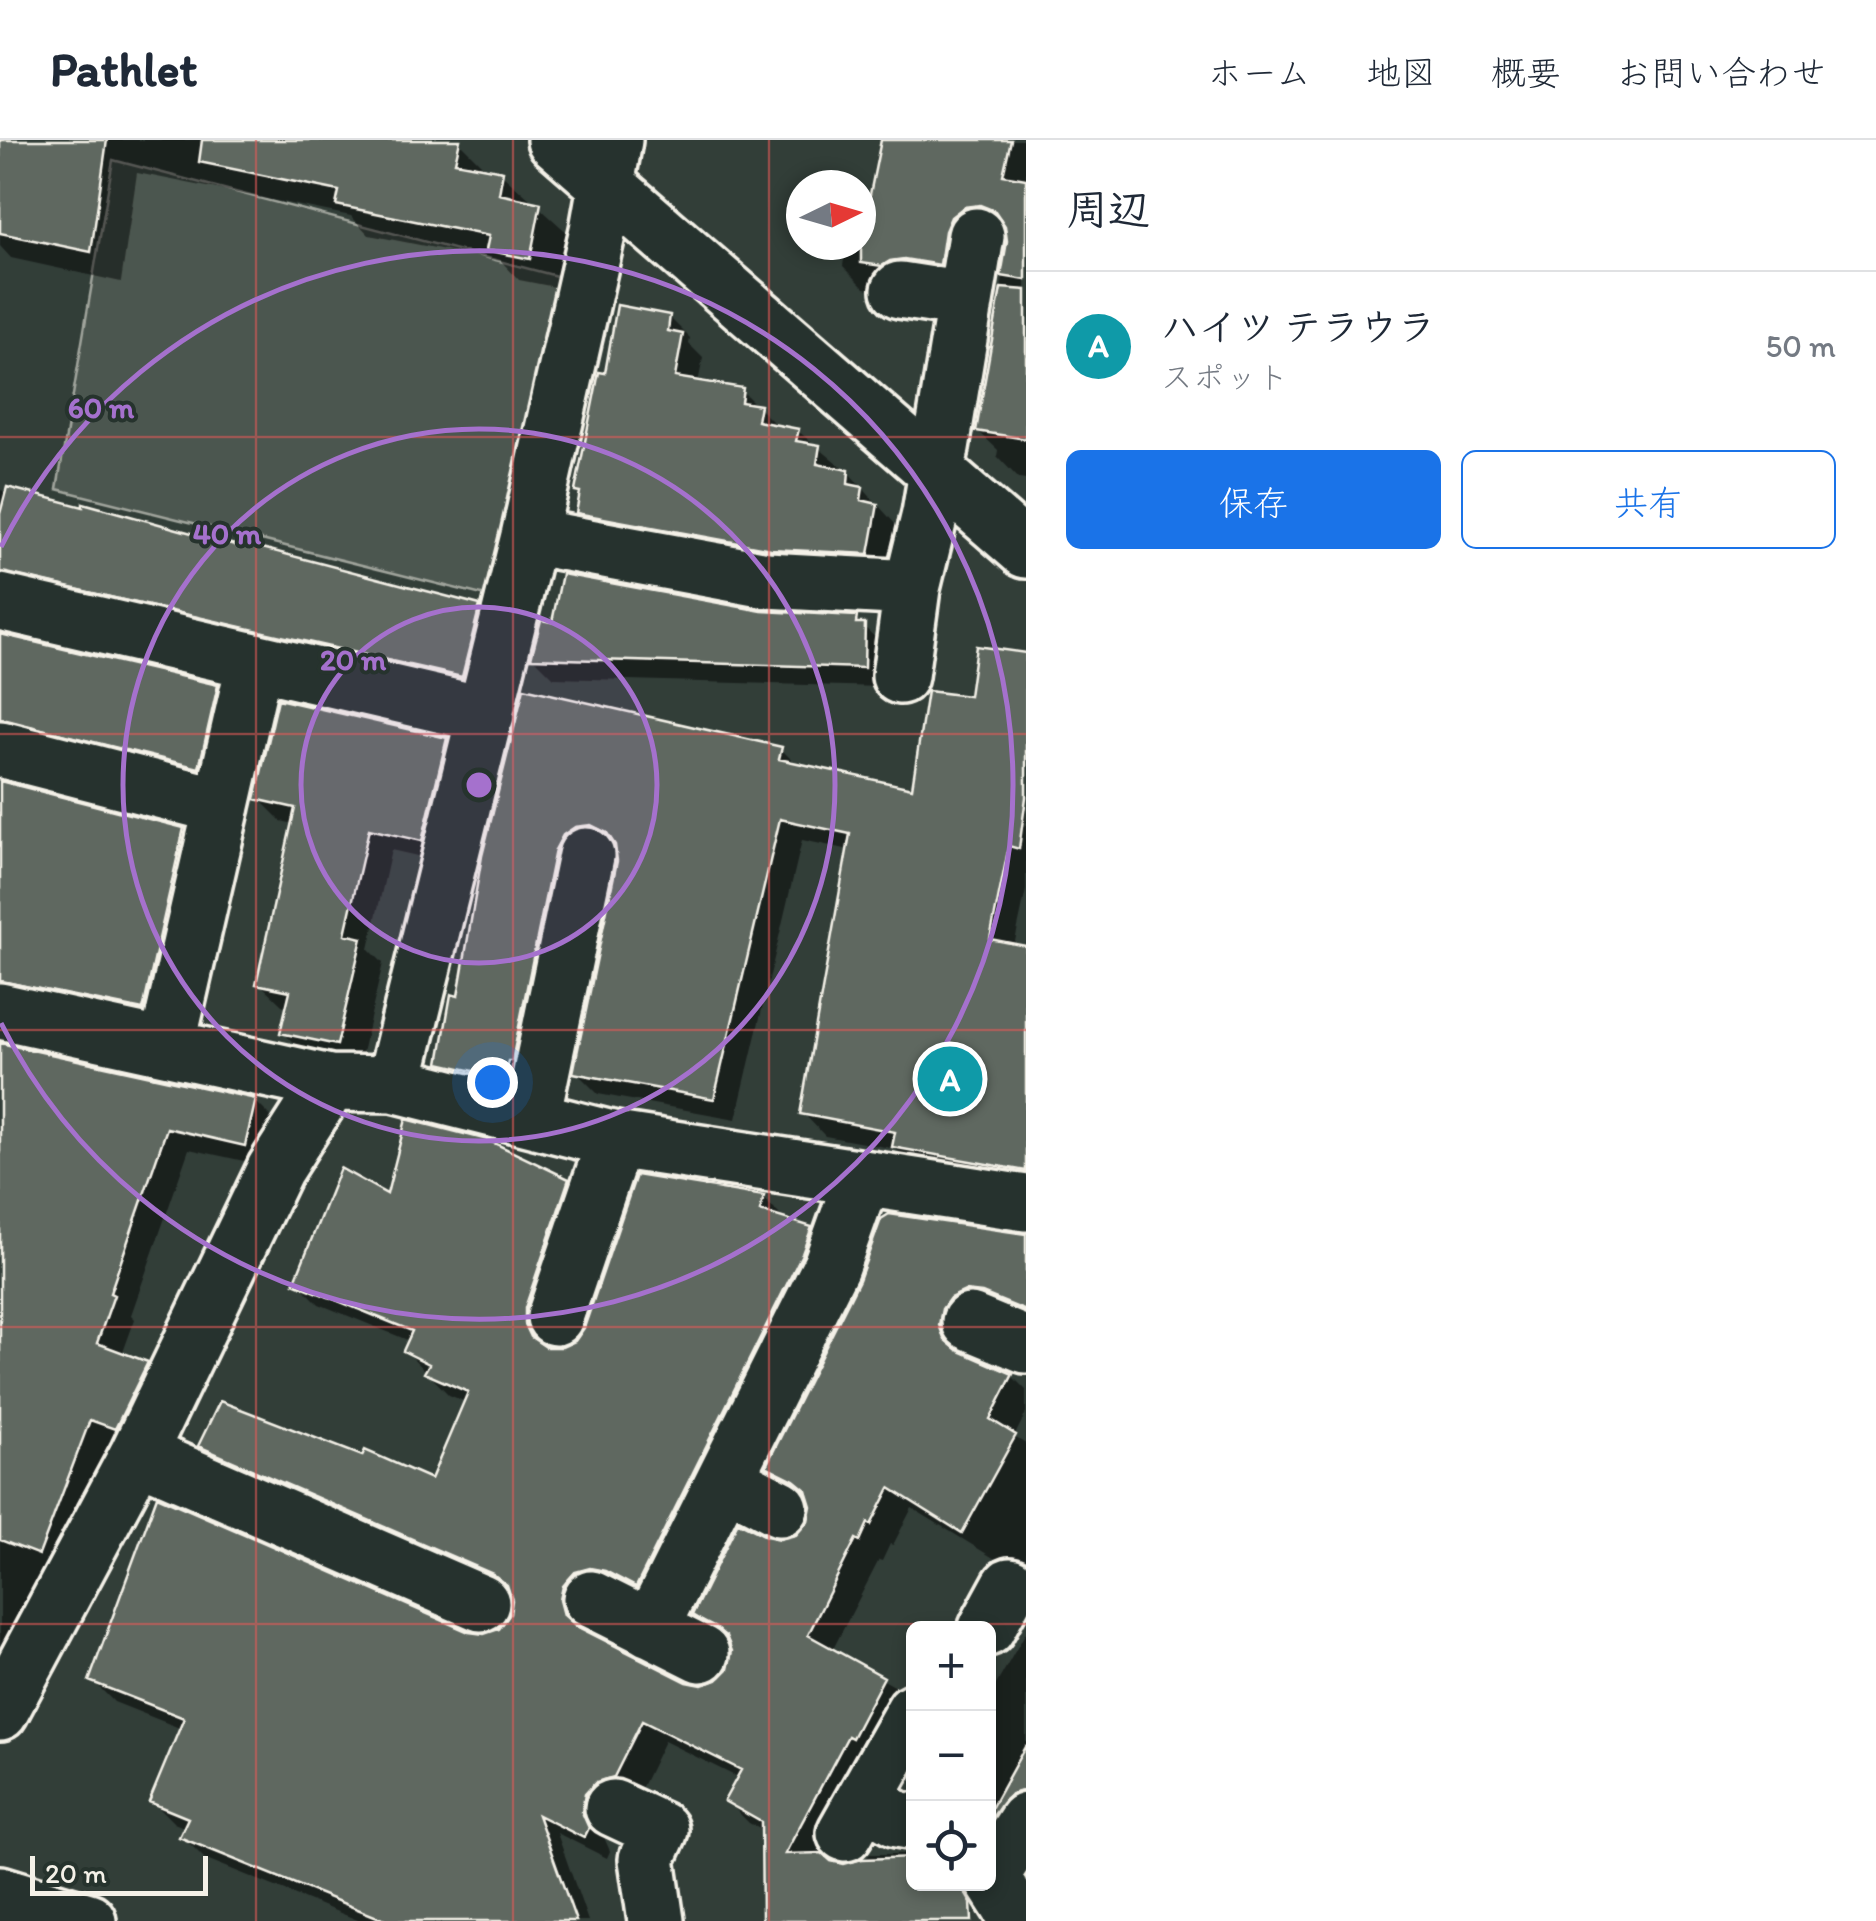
<!DOCTYPE html>
<html lang="ja">
<head>
<meta charset="utf-8">
<style>
  :root { --surface:#fff; --page:#f6f6f7; --text:#1f2937; --muted:#747a83; --line:#e0e1e3; --accent:#1a73e8 }
  body { margin:0; font-family:Itim,"Klee One",sans-serif; background:var(--page); color:var(--text) }
  .controls { position:absolute; right:30px; bottom:30px; display:grid; overflow:hidden; border-radius:15px; box-shadow:0 5px 15px #0003 }
  .controls button { width:90px; height:90px; display:grid; place-items:center; padding:0; border:0; border-bottom:2px solid var(--line); background:var(--surface); color:var(--text); font:50px sans-serif }
  .compass { position:absolute; left:786px; top:30px; width:90px; height:90px; border-radius:50%; background:var(--surface); box-shadow:0 5px 15px #0003; rotate:85deg }
  .scale { position:absolute; left:30px; bottom:25px; width:178px; box-sizing:border-box; padding-left:10px; border:5px solid #f4f1e8; border-top:0; font-size:28px; line-height:35px; white-space:nowrap; color:#f4f1e8; -webkit-text-stroke:8px #26332d; paint-order:stroke }
  .you { position:absolute; left:492px; top:942px; width:35px; height:35px; margin:-25px; border:8px solid #fff; border-radius:50%; background:#1a73e8; box-shadow:0 0 0 15px #1a73e833 }
  .badge { display:grid; place-items:center; width:65px; height:65px; border-radius:50%; background:var(--accent); color:#fff; font-size:32px; font-weight:700 }
  .pin { position:absolute; translate:-50% -50%; border:5px solid #fff; box-shadow:0 2px 10px #0006 }
  .list { margin:0; padding:0; list-style:none }
  h2 { display:flex; justify-content:space-between; align-items:center; height:130px; margin:0; padding:0 40px; font-size:42px }
  h2 small { font-size:32px; font-weight:400; color:var(--muted) }
  .list li { display:grid; grid-template-columns:65px 1fr auto; gap:30px; align-items:center; box-sizing:border-box; height:150px; padding:0 40px; border-top:2px solid var(--line) }
  .list b { display:block; font-size:38px; white-space:nowrap }
  .list p { margin:0; font-size:32px; white-space:nowrap; color:var(--muted) }
  .list em { font-size:32px; font-style:normal; color:var(--muted) }
  .actions { display:flex; gap:20px; padding:30px 40px }
  .actions a { flex:1; padding:22px 0; border:2px solid var(--accent); border-radius:15px; text-align:center; font-size:35px; color:var(--accent) }
  .actions .main { background:var(--accent); color:#fff }
  .icon { flex:none; width:55px; height:55px; fill:none; stroke:currentColor; stroke-width:2; stroke-linecap:round; stroke-linejoin:round }
  .map { position:relative; flex:none; width:1026px; height:1781px; overflow:hidden }
  header { display:flex; align-items:center; gap:60px; box-sizing:border-box; height:140px; padding:0 50px; background:var(--surface); border-bottom:2px solid var(--line) }
  header strong { font-size:48px }
  nav { display:flex; gap:55px; margin-inline-start:auto; font-size:35px }
  main { display:flex }
  aside { flex:1; background:var(--surface) }
  .map>svg:first-child { display:block }
  .green { fill:#4c564f; stroke:#a0a49c; stroke-width:2.5 }
  .shadow { fill:#0007 }
  .building { fill:#5f6861; stroke:#f4f1e8; stroke-width:2.5 }
  .lines { fill:none; stroke-linecap:round; stroke-linejoin:round }
  .minor-casing { stroke:#f4f1e8; stroke-width:62 }
  .minor { stroke:#26332d; stroke-width:55 }
  .grid { fill:none; stroke:#de5a58; stroke-width:2.5; stroke-opacity:0.55 }
  .ring { fill:none; stroke:#a571cd; stroke-width:5 }
  .centre { fill:#a571cd; stroke:#26332d; stroke-width:5 }
  .ring-label { font-size:30px; text-anchor:middle; font-weight:bold; fill:#a571cd; stroke:#26332d; stroke-width:8; stroke-linejoin:round; paint-order:stroke }
</style>
</head>
<body>
<header>
<strong>Pathlet</strong>
<nav><a>ホーム</a><a>地図</a><a>概要</a><a>お問い合わせ</a></nav>
</header>
<main>
<div class="map">
<svg width="1026" height="1781" viewBox="0 0 1026 1781">
  <rect width="100%" height="100%" fill="#323e38"/>
  <filter id="ink" filterUnits="userSpaceOnUse"><feTurbulence type="fractalNoise" baseFrequency=".01" numOctaves="2"/><feDisplacementMap in="SourceGraphic" scale="20" xChannelSelector="R" yChannelSelector="G"/><feConvolveMatrix kernelMatrix="1 2 1 2 8 2 1 2 1" color-interpolation-filters="sRGB"/></filter>
  <g filter="url(#ink)">
    <!-- green -->
    <path class="green" d="M 113,20 L 568,139 L 494,458 L 57,349 Z"/>
    <!-- shadow -->
    <path class="shadow" d="M 0,0 L 457,0 L 488,31 L 502,34 L 571,96 L 560,148 L 519,140 L 501,121 L 369,95 L 351,76 L 137,33 L 121,142 L 11,118 L 0,106 Z
      M 884,0 L 1026,0 L 1026,340 L 1019,339 L 997,316 L 998,310 L 978,291 L 1009,101 L 1008,88 L 987,88 L 966,114 L 929,140 L 898,154 L 865,148 L 843,126 L 846,105 L 861,105 L 861,76 L 868,77 Z
      M 669,177 L 690,198 L 689,204 L 703,218 L 698,243 L 742,251 L 779,288 L 798,291 L 848,332 L 898,387 L 890,435 L 600,393 L 578,372 L 582,354 L 577,350 L 607,236 Z
      M 0,350 L 84,370 L 85,366 L 479,467 L 493,482 L 476,550 L 0,449 Z
      M 761,473 L 856,479 L 884,506 L 883,547 L 554,538 L 534,518 Z
      M 0,497 L 216,547 L 231,561 L 212,640 L 0,596 Z
      M 1026,516 L 1026,750 L 1014,806 L 1026,808 L 1026,1048 L 916,1028 L 896,1009 L 825,996 L 803,973 L 850,710 L 802,700 L 736,979 L 598,954 L 576,932 L 619,722 L 615,706 L 598,708 L 526,958 L 464,944 L 442,922 L 460,858 L 486,716 L 781,609 L 798,626 L 914,651 L 971,559 Z
      M 446,600 L 468,623 L 444,722 L 391,710 L 369,809 L 383,823 L 359,926 L 305,915 L 283,892 L 289,867 L 282,865 L 259,843 L 294,684 L 281,681 L 258,658 Z
      M 0,644 L 183,691 L 197,705 L 157,883 L 0,858 Z
      M 0,905 L 255,961 L 277,983 L 267,1026 L 189,1009 L 131,1175 L 135,1179 L 122,1215 L 146,1224 L 168,1246 L 138,1310 L 112,1300 L 61,1436 L 0,1567 Z
      M 567,1041 L 589,1064 L 546,1191 L 546,1209 L 563,1210 L 576,1203 L 763,1058 L 786,1081 L 810,1089 L 832,1111 L 659,1467 L 581,1484 L 584,1493 L 686,1544 L 702,1548 L 719,1543 L 731,1530 L 733,1506 L 717,1496 L 695,1474 L 765,1398 L 781,1402 L 797,1397 L 810,1383 L 814,1365 L 811,1357 L 791,1347 L 769,1325 L 861,1141 L 1026,1096 L 1026,1182 L 963,1192 L 960,1211 L 962,1215 L 1012,1236 L 1026,1250 L 1026,1273 L 1014,1297 L 1026,1304 L 1026,1438 L 912,1368 L 893,1405 L 890,1404 L 882,1421 L 879,1420 L 832,1511 L 896,1547 L 914,1564 L 871,1616 L 818,1716 L 829,1723 L 846,1727 L 861,1723 L 870,1714 L 914,1714 L 914,1744 L 946,1744 L 973,1781 L 764,1781 L 763,1691 L 749,1683 L 727,1661 L 739,1638 L 664,1601 L 636,1659 L 606,1676 L 603,1695 L 610,1711 L 607,1718 L 557,1693 L 588,1781 L 360,1781 L 204,1718 L 182,1696 L 186,1688 L 174,1683 L 152,1661 L 182,1589 L 114,1562 L 92,1540 L 468,1494 L 486,1496 L 500,1491 L 512,1477 L 512,1453 L 223,1327 L 201,1305 L 433,1343 L 466,1262 L 449,1255 L 406,1211 L 410,1201 L 319,1164 L 297,1142 L 389,1058 Z
      M 1026,1492 L 1026,1683 L 1018,1692 L 988,1676 L 988,1559 Z"/>
    <!-- building -->
    <path class="building" d="M 0,0 L 107,0 L 91,112 L 0,93 Z
      M 202,0 L 460,0 L 455,22 L 503,31 L 499,54 L 541,63 L 530,119 L 486,110 L 489,96 L 336,65 L 339,51 L 199,22 Z
      M 881,0 L 1011,0 L 1003,35 L 1026,39 L 1026,140 L 1001,136 L 1007,101 L 1005,86 L 995,71 L 980,65 L 964,67 L 951,77 L 945,91 L 940,125 L 904,119 L 890,121 L 882,126 L 861,123 L 861,74 L 866,74 Z
      M 1001,148 L 1026,150 L 1026,299 L 976,291 Z
      M 617,165 L 670,175 L 668,191 L 683,194 L 675,237 L 743,248 L 741,262 L 760,265 L 757,281 L 799,289 L 796,301 L 820,305 L 817,324 L 849,330 L 848,344 L 863,347 L 861,360 L 878,364 L 869,414 L 771,409 L 576,373 L 580,352 L 575,351 L 599,232 L 605,233 Z
      M 7,347 L 83,367 L 83,363 L 242,407 L 243,403 L 480,465 L 462,537 L 0,432 L 0,374 Z
      M 562,434 L 762,471 L 857,476 L 856,483 L 865,483 L 864,528 L 531,518 L 541,480 L 552,482 Z
      M 0,494 L 218,545 L 199,628 L 0,579 Z
      M 976,506 L 1026,513 L 1026,657 L 1019,709 L 1009,706 L 990,799 L 1026,806 L 1026,1031 L 892,1007 L 895,992 L 800,974 L 850,694 L 780,679 L 714,959 L 573,933 L 617,721 L 615,705 L 607,693 L 591,685 L 575,687 L 563,695 L 555,710 L 512,921 L 508,921 L 504,938 L 439,923 L 451,854 L 458,856 L 482,716 L 524,548 L 782,607 L 779,619 L 912,648 L 927,551 L 969,556 Z
      M 278,559 L 447,598 L 422,701 L 369,689 L 345,794 L 362,798 L 337,905 L 280,893 L 290,851 L 256,844 L 295,668 L 255,659 Z
      M 0,641 L 184,688 L 143,870 L 0,841 Z
      M 0,903 L 256,959 L 245,1006 L 167,988 L 110,1153 L 114,1155 L 97,1203 L 148,1222 L 115,1289 L 90,1280 L 39,1415 L 0,1400 Z
      M 406,979 L 488,1000 L 569,1039 L 525,1168 L 525,1184 L 531,1197 L 546,1207 L 562,1207 L 575,1201 L 584,1188 L 636,1035 L 764,1056 L 760,1071 L 812,1087 L 802,1114 L 636,1447 L 605,1431 L 590,1428 L 575,1432 L 563,1446 L 560,1460 L 564,1475 L 576,1486 L 687,1542 L 702,1545 L 717,1540 L 728,1529 L 732,1511 L 726,1496 L 692,1475 L 738,1382 L 766,1396 L 780,1399 L 796,1395 L 808,1381 L 811,1366 L 806,1350 L 794,1340 L 766,1326 L 859,1140 L 881,1079 L 889,1074 L 1026,1094 L 1026,1171 L 982,1153 L 965,1151 L 950,1158 L 942,1169 L 939,1185 L 945,1200 L 957,1210 L 1013,1234 L 990,1279 L 1016,1295 L 962,1393 L 890,1348 L 871,1385 L 868,1383 L 860,1401 L 856,1399 L 808,1495 L 884,1537 L 852,1598 L 848,1596 L 785,1714 L 822,1713 L 831,1721 L 844,1724 L 862,1719 L 914,1717 L 914,1744 L 960,1744 L 971,1763 L 972,1781 L 762,1781 L 761,1682 L 724,1661 L 741,1630 L 642,1581 L 614,1637 L 596,1642 L 585,1654 L 582,1672 L 589,1688 L 584,1698 L 538,1675 L 576,1781 L 387,1781 L 179,1697 L 188,1678 L 149,1662 L 184,1578 L 89,1541 L 157,1356 L 469,1492 L 484,1494 L 499,1489 L 510,1474 L 512,1460 L 507,1445 L 493,1434 L 198,1306 L 220,1261 L 362,1316 L 365,1310 L 431,1339 L 468,1252 L 424,1233 L 429,1224 L 403,1211 L 412,1191 L 294,1143 L 340,1028 L 387,1054 Z
      M 1026,1605 L 1026,1650 L 1011,1654 L 988,1682 L 988,1674 Z"/>
    <g class="lines">
      <!-- minor casing -->
      <g class="minor-casing">
        <path id="minor" d="M 555,0 L 1026,410
          M 900,150 L 964,160
          M 529,396 L 767,440 L 912,448 L 930,374 L 976,96
          M 0,462 L 486,575
          M 900,536 L 912,448
          M 0,609 L 222,666
          M 0,871 L 330,943 L 394,944 L 615,1000 L 1026,1063
          M 167,906 L 255,521
          M 394,944 L 529,396 L 598,90 L 614,0
          M 532,977 L 586,716
          M 555,1177 L 615,1000
          M 970,1182 L 1026,1205
          M 138,1314 L 481,1463
          M 726,1340 L 780,1368
          M 591,1459 L 701,1514
          M 987,1488 L 1010,1446
          M 650,1489 L 831,1126 L 862,1039
          M 0,1572 L 138,1314 L 275,1029 L 330,943
          M 864,1660 L 897,1679 L 914,1682
          M 613,1668 L 660,1690 L 647,1719 L 656,1781
          M 845,1693 L 914,1571
          M 988,1732 L 1019,1781
          M 991,1736 L 1026,1681
          M 0,1754 L 88,1781"/>
      </g>
      <!-- minor -->
      <use href="#minor" class="minor"/>
    </g>
  </g>
  <!-- grid -->
  <path class="grid" d="M 256,0 L 256,1781M 513,0 L 513,1781M 769,0 L 769,1781M 0,297 L 1026,297M 0,594 L 1026,594M 0,890 L 1026,890M 0,1187 L 1026,1187M 0,1484 L 1026,1484"/>
  <!-- distance rings -->
  <circle cx="479" cy="645" r="178" fill="#a571cd" fill-opacity=".12"/>
  <g class="ring">
    <circle cx="479" cy="645" r="178"/>
    <circle cx="479" cy="645" r="356"/>
    <path d="M1 407A534 534 0 1 1 1 883"/>
  </g>
  <circle cx="479" cy="645" r="15" class="centre"/>
  <g class="ring-label">
    <text x="101" y="278">60 m</text>
    <text x="227" y="404">40 m</text>
    <text x="353" y="530">20 m</text>
  </g>
</svg>
<div class="controls">
<button>+</button>
<button>−</button>
<button><svg class="icon" aria-label="locate" viewBox="0 0 24 24"><circle cx="12" cy="12" r="6"/><path d="M12 2v4M12 18v4M2 12h4M18 12h4"/></svg></button>
</div>
<svg class="compass" viewBox="-18 -18 36 36"><path d="M0-13l5 13h-10z" fill="#e53935"/><path d="M0 13l5-13h-10z" fill="#747a83"/></svg>
<div class="scale">20 m</div>
<div class="you"></div>
<div class="pin badge" style="left:950px;top:939px;background:#0f9aa8">A</div>
</div>
<aside>
<h2>周辺<small></small></h2>
<ul class="list">
<li><span class="badge" style="background:#0f9aa8">A</span><div><b>ハイツ テラウラ</b><p>スポット</p></div><em>50 m</em></li>
</ul>
<div class="actions"><a class="main">保存</a><a>共有</a></div>
</aside>
</main>
</body>
</html>
